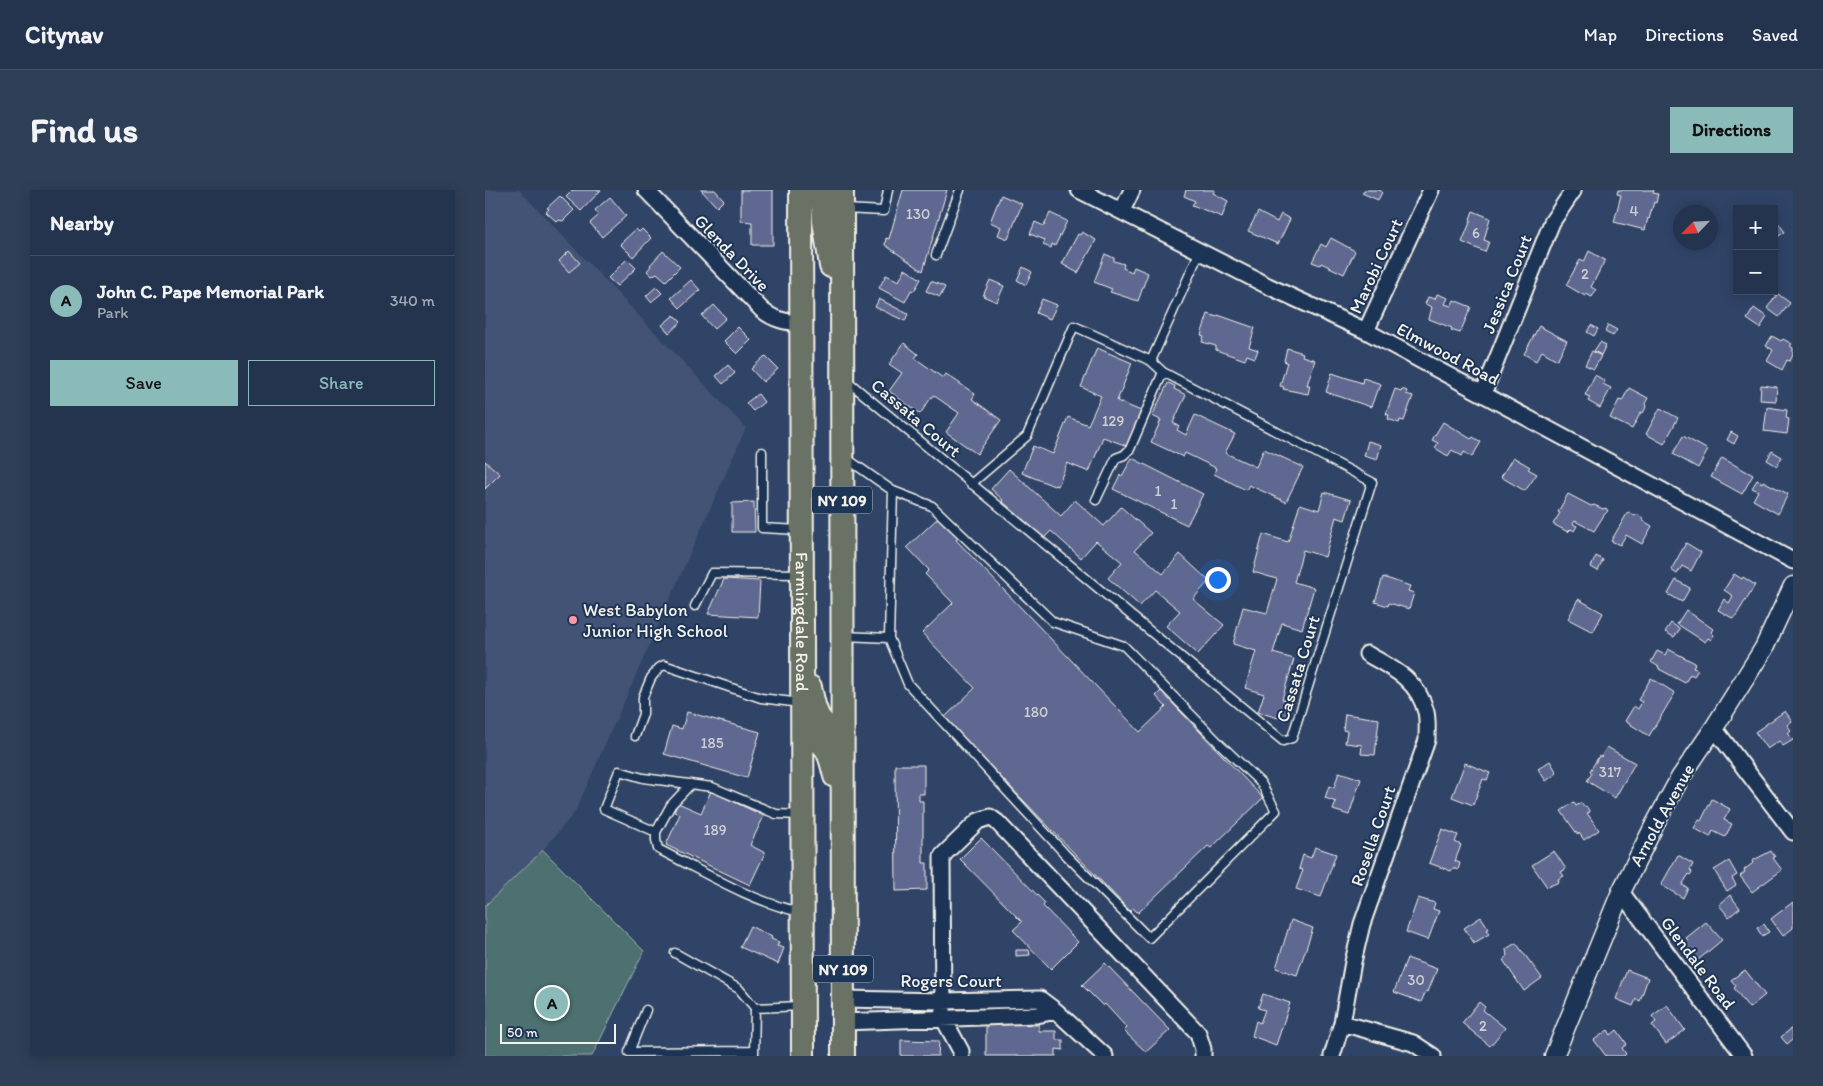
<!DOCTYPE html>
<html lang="en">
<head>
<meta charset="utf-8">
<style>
  :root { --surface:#24334e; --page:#303f58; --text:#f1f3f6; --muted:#a3aab6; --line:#414e66; --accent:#8bbbb9 }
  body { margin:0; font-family:Itim,sans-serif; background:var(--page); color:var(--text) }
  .controls { position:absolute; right:15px; top:15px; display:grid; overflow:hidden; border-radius:0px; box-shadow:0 2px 12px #0003 }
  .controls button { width:45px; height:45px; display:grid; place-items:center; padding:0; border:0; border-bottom:1px solid var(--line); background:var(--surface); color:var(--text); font:25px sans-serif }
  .compass { position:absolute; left:1188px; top:15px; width:45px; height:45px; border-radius:50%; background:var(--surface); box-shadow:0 2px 12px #0003; rotate:245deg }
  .scale { position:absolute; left:15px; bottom:12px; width:116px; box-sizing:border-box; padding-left:5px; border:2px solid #f4f1e8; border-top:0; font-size:14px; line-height:18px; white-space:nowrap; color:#f4f1e8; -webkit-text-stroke:4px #1d3557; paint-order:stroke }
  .you { position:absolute; left:732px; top:389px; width:18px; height:18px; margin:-12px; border:4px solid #fff; border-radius:50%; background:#1a73e8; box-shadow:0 0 0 8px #1a73e833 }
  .badge { display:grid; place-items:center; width:32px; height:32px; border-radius:50%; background:var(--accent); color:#111; font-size:16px; font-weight:700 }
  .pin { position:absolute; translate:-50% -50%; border:2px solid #fff; box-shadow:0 1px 5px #0006 }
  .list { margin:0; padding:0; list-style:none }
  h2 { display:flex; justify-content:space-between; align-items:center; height:65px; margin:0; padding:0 20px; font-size:21px }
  h2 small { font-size:16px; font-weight:400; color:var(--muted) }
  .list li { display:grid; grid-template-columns:32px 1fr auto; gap:15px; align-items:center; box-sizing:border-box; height:90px; padding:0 20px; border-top:1px solid var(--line) }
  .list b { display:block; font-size:19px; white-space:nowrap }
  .list p { margin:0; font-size:16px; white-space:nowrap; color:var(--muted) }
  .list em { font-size:16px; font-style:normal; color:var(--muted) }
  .actions { display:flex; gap:10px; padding:15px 20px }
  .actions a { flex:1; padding:11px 0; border:1px solid var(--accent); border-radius:0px; text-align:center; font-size:18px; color:var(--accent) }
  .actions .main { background:var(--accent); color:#111 }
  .map { position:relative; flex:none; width:1308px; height:866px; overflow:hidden; border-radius:0px }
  header { display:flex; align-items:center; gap:30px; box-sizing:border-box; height:70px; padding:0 25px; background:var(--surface); border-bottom:1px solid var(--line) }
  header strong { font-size:24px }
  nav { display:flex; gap:28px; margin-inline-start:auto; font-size:18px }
  .intro { display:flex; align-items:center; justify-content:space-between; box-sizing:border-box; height:120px; padding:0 30px }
  h1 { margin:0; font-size:35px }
  .button { padding:12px 22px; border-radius:0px; background:var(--accent); color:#111; font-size:18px; font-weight:700 }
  main { display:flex; gap:30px; padding:0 30px }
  aside { flex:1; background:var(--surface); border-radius:0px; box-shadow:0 2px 12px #0003 }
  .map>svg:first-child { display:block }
  .built { fill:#425276 }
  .green { fill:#4d6f70; stroke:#a0b0ac }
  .building { fill:#5e6890; stroke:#f4f1e8 }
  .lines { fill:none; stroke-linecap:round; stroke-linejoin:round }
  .service-casing { stroke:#f4f1e8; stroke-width:11 }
  .minor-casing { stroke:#f4f1e8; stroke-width:19 }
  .tertiary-casing { stroke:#f4f1e8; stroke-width:21 }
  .primary-casing { stroke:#f4f1e8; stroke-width:26 }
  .service { stroke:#1d3557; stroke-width:8 }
  .minor { stroke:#1d3557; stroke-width:15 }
  .tertiary { stroke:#1d3557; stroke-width:18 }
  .primary { stroke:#6b7165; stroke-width:22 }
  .poi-dot { fill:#ff9aa2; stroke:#1d3557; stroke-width:2 }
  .labels { text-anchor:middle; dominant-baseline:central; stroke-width:4; stroke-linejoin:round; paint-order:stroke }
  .number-label { font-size:15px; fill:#cecfd2 }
  .shield { fill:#1d3557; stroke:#b4b9bc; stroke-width:1 }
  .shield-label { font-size:16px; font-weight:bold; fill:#f4f1e8 }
  .street-label { font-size:18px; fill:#f4f1e8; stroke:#1d3557 }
  .poi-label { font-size:18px; fill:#f4f1e8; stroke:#1d3557; text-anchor:start }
</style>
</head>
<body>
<header>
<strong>Citynav</strong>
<nav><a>Map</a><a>Directions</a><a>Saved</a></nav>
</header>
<div class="intro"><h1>Find us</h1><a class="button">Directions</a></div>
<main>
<aside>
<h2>Nearby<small></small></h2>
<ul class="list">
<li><span class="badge">A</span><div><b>John C. Pape Memorial Park</b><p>Park</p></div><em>340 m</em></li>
</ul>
<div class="actions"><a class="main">Save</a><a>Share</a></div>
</aside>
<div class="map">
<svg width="1308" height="866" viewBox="0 0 1308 866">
  <rect width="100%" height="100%" fill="#304468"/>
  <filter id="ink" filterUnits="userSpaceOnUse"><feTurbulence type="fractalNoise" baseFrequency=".02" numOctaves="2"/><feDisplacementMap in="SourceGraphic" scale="10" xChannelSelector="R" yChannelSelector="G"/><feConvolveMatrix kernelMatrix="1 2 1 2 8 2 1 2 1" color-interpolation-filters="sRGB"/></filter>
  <g filter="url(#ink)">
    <!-- built -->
    <path class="built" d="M 0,0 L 34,0 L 261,238 L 90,622 L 58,660 L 0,716 Z"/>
    <!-- green -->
    <path class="green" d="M 58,660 L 159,761 L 107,866 L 0,866 L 0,716 Z"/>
    <!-- building -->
    <path class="building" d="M 88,0 L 116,0 L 96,21 L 81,7 Z
      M 216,0 L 230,0 L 239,10 L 232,17 Z
      M 256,0 L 288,0 L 288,55 L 267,55 L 267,32 L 256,31 Z
      M 418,0 L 462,0 L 438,81 L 400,55 L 401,48 L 404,49 Z
      M 701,0 L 730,0 L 728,3 L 743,11 L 737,27 L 707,15 L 710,11 L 699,6 Z
      M 879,0 L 895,0 L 897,2 L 893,10 L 877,3 Z
      M 1133,0 L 1169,0 L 1168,3 L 1173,4 L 1171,13 L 1169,12 L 1164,29 L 1163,28 L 1160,40 L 1129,32 L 1136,5 L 1132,4 Z
      M 516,5 L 537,14 L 523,49 L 513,45 L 516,37 L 505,32 Z
      M 75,6 L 89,20 L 78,31 L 74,30 L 72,32 L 61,22 L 64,19 L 62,18 Z
      M 125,7 L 141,26 L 117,47 L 105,33 L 114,25 L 110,20 Z
      M 988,21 L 1005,28 L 999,50 L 1004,52 L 1000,62 L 977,52 L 986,30 L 985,29 Z
      M 773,22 L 792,32 L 796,24 L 805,29 L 793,54 L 763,41 Z
      M 565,23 L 582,31 L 570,56 L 567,54 L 566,58 L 558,55 L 560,50 L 545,44 L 550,32 L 559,36 Z
      M 1291,30 L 1300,42 L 1289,49 L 1289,31 Z
      M 151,39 L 154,42 L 157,39 L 166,48 L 148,67 L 135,54 Z
      M 597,42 L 611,50 L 593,83 L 577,74 L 593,44 L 595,45 Z
      M 846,48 L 870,61 L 859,84 L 836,73 L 835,75 L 827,72 L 836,54 L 841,57 Z
      M 84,61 L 95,73 L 84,82 L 74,71 Z
      M 178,61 L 195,77 L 181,91 L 172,83 L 167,86 L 162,81 L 166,76 L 165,75 Z
      M 1104,61 L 1120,70 L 1106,97 L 1111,100 L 1107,107 L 1101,104 L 1100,106 L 1081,95 L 1095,70 L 1099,72 Z
      M 620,64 L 629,68 L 629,71 L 639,74 L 638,78 L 647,82 L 649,77 L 663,83 L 653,111 L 625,102 L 627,99 L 609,92 Z
      M 142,69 L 151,78 L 132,96 L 123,88 Z
      M 538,77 L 547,82 L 541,95 L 532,90 Z
      M 420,79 L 436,89 L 429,101 L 426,100 L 420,112 L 394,98 L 401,85 L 414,91 Z
      M 206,90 L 215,100 L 195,118 L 186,108 Z
      M 505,90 L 519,96 L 512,112 L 498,106 Z
      M 446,91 L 460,97 L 455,107 L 441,101 Z
      M 171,97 L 177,103 L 166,112 L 161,106 Z
      M 952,104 L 963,108 L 960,114 L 966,116 L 969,110 L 986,117 L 975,143 L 966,140 L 967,138 L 944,129 L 947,117 L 940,114 L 943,107 L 950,109 Z
      M 1293,104 L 1305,113 L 1294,127 L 1282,118 Z
      M 394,109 L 423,124 L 420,131 L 390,117 Z
      M 557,109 L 572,115 L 565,129 L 551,123 Z
      M 229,115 L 241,128 L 229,139 L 217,126 Z
      M 1269,118 L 1282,127 L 1275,138 L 1262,129 Z
      M 723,124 L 732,127 L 733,125 L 770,138 L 764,157 L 773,160 L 770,168 L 762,165 L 760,170 L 731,160 L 731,156 L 717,152 L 719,146 L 716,145 Z
      M 189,125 L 196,132 L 184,143 L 177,135 Z
      M 1106,135 L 1113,139 L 1109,146 L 1102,142 Z
      M 1123,135 L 1132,140 L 1128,146 L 1120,142 Z
      M 1054,136 L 1082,151 L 1072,170 L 1057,161 L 1051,171 L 1039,164 Z
      M 253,137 L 266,150 L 252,164 L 239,151 Z
      M 1287,146 L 1296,151 L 1298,149 L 1307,154 L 1305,156 L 1308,158 L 1308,165 L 1305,171 L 1302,170 L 1297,180 L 1282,171 L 1288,160 L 1281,156 Z
      M 1115,152 L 1121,155 L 1116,165 L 1109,161 Z
      M 419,153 L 433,164 L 430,168 L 458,188 L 461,184 L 490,204 L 487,209 L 516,230 L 492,264 L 461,242 L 474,223 L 448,205 L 435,224 L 404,201 L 417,183 L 404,174 Z
      M 612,158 L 647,173 L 632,211 L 656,221 L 642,256 L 618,247 L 604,282 L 582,273 L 573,296 L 570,295 L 569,296 L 537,283 L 548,256 L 568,264 L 583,227 L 603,235 L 616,206 L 596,197 Z
      M 802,158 L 818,163 L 817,166 L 830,170 L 822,195 L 825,195 L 823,204 L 798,199 L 799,197 L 795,196 L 802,172 L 799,171 Z
      M 1107,161 L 1116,166 L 1109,179 L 1100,175 Z
      M 280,166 L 293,179 L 278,192 L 266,179 Z
      M 243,175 L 250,183 L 238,194 L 231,186 Z
      M 847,183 L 877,193 L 878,188 L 896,194 L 894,200 L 892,200 L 886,217 L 841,202 Z
      M 1110,185 L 1120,191 L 1118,194 L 1126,198 L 1115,218 L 1103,211 L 1105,207 L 1100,205 Z
      M 683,193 L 690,196 L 689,199 L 701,205 L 688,233 L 694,236 L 692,240 L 701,245 L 710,225 L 750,244 L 740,263 L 771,277 L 779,259 L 818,277 L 801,312 L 764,295 L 761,300 L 729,284 L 731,278 L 700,263 L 698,267 L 666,252 L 676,230 L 667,226 Z
      M 1276,195 L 1292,197 L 1291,211 L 1275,210 Z
      M 1144,198 L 1163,208 L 1160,214 L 1161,217 L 1158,223 L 1156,222 L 1147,239 L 1125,228 L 1134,210 L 1137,211 Z
      M 910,199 L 916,201 L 917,199 L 922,201 L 921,204 L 928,206 L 919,231 L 915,230 L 914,233 L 903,229 L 904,225 L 901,224 Z
      M 273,204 L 279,212 L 268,221 L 261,213 Z
      M 1282,217 L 1302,220 L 1301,228 L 1304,229 L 1302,244 L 1279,241 Z
      M 1175,218 L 1193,228 L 1179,254 L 1161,244 Z
      M 958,232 L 986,249 L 988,247 L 996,252 L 987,267 L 979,262 L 977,266 L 967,260 L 963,266 L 950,258 L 953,253 L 947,250 Z
      M 1246,242 L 1253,246 L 1249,254 L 1242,250 Z
      M 1198,246 L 1223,260 L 1213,278 L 1188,264 Z
      M 883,251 L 896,255 L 892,270 L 879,266 Z
      M 1287,261 L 1297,267 L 1292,276 L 1282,270 Z
      M 1028,267 L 1045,277 L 1043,279 L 1052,284 L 1040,301 L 1016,287 Z
      M 647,268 L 718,304 L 702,335 L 628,299 L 635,285 L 637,286 Z
      M 1237,268 L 1268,285 L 1257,304 L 1226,287 Z
      M 0,271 L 15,284 L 0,299 L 0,287 L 1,286 L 0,284 Z
      M 524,279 L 576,326 L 590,310 L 619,336 L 636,317 L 666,343 L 650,360 L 678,384 L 695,364 L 724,391 L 708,409 L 739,435 L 713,464 L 681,436 L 695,421 L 670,400 L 655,416 L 623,388 L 637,372 L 611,351 L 596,368 L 566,341 L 559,348 L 517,311 L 518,310 L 506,299 Z
      M 1272,290 L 1277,293 L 1278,291 L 1303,304 L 1293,324 L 1268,310 L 1273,301 L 1267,298 Z
      M 839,302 L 866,310 L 860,330 L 851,327 L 840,367 L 818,360 L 809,392 L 829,398 L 817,439 L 797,433 L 788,463 L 809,469 L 797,509 L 805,511 L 800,530 L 773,522 L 779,504 L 760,498 L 771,461 L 748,454 L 758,417 L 782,423 L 792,389 L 768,382 L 778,344 L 803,352 L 815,314 L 834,320 Z
      M 1083,304 L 1106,316 L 1109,315 L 1118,319 L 1121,318 L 1123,321 L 1119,325 L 1109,341 L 1090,331 L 1088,334 L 1092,336 L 1089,341 L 1086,339 L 1083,342 L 1068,334 L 1075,323 L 1073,322 Z
      M 269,312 L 270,342 L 247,342 L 247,313 Z
      M 1143,322 L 1150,326 L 1152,324 L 1158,328 L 1157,330 L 1167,336 L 1157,354 L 1141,345 L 1135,355 L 1126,351 Z
      M 455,326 L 475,347 L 471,350 L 655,542 L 681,517 L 671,506 L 676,501 L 778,608 L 726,658 L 723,656 L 653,723 L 648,718 L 645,721 L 459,528 L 490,498 L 437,443 L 468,413 L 440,384 L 444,380 L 422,357 Z
      M 1201,353 L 1216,362 L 1206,381 L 1197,376 L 1192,384 L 1186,380 Z
      M 1111,366 L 1118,370 L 1113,381 L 1106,377 Z
      M 1249,384 L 1257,389 L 1258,387 L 1270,395 L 1249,429 L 1233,420 L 1239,409 L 1244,413 L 1248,406 L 1239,400 Z
      M 898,387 L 925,396 L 923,401 L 929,403 L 924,419 L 904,413 L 903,416 L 890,412 Z
      M 239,389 L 275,391 L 273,427 L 223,424 Z
      M 1191,390 L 1205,398 L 1197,412 L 1183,404 Z
      M 1093,409 L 1118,423 L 1108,442 L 1083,429 Z
      M 1201,420 L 1228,439 L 1226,442 L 1229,445 L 1226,450 L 1223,448 L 1220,452 L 1192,434 Z
      M 1186,433 L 1195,439 L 1189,447 L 1180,442 Z
      M 1183,459 L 1210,473 L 1208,478 L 1213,480 L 1209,486 L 1205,484 L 1200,493 L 1174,479 L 1174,477 L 1166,472 L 1172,461 L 1180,465 Z
      M 1166,488 L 1190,503 L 1164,546 L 1140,531 L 1149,516 L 1153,519 L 1157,512 L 1153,510 Z
      M 1300,521 L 1307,531 L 1302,535 L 1306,540 L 1303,543 L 1308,550 L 1298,556 L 1294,551 L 1282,559 L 1270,542 Z
      M 202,522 L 275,542 L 262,588 L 179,564 L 187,536 L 197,539 Z
      M 860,524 L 894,529 L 890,565 L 876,564 L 877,555 L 860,553 L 862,541 L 858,540 Z
      M 1122,557 L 1150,573 L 1130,608 L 1102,591 L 1107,583 L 1105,581 L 1114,566 L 1116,567 Z
      M 1065,571 L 1072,583 L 1061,591 L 1053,579 Z
      M 980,573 L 1005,583 L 1002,590 L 998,589 L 988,615 L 967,607 Z
      M 410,575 L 439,575 L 439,604 L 434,604 L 434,611 L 438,611 L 438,673 L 442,673 L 442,700 L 411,701 Z
      M 854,582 L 876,589 L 864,625 L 848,620 L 851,612 L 840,608 L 844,596 L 849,598 Z
      M 226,601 L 279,626 L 265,655 L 280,663 L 265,695 L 181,655 L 195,624 L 189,622 L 193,613 L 216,623 Z
      M 1227,609 L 1245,619 L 1239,630 L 1247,634 L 1240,647 L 1228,641 L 1225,647 L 1209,638 L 1214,630 L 1216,631 Z
      M 1089,612 L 1091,616 L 1096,613 L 1099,617 L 1101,616 L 1105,622 L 1102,623 L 1114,640 L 1099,650 L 1094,643 L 1093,645 L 1076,621 Z
      M 957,639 L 973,645 L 970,652 L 976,655 L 970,671 L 975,673 L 973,680 L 968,678 L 966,681 L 944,673 Z
      M 496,648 L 560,713 L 558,716 L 593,752 L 566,779 L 528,740 L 537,732 L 475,669 Z
      M 830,657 L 851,664 L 836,707 L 811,699 L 818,680 L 814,679 L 818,665 L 826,668 Z
      M 1069,661 L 1081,679 L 1076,682 L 1079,686 L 1073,689 L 1074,692 L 1062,697 L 1047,675 Z
      M 1286,661 L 1290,667 L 1288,668 L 1297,680 L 1267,702 L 1255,686 L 1260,682 L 1259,680 L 1268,673 L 1267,671 Z
      M 1193,665 L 1208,674 L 1205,680 L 1207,682 L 1206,685 L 1204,684 L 1197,695 L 1203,698 L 1198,708 L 1176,695 Z
      M 1244,671 L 1252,685 L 1247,688 L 1251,695 L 1242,701 L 1229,680 Z
      M 1245,705 L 1255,718 L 1244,727 L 1234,715 Z
      M 933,708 L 950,713 L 948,719 L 954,721 L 943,750 L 921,742 Z
      M 1308,712 L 1308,738 L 1298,746 L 1286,729 Z
      M 996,727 L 1004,739 L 1002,740 L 1004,744 L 989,753 L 979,738 Z
      M 806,730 L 828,738 L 812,785 L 791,778 Z
      M 1221,732 L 1237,750 L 1213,770 L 1200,753 L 1203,750 L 1201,748 Z
      M 1279,734 L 1284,742 L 1277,746 L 1272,738 Z
      M 265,736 L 287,747 L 286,749 L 294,752 L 292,756 L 299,758 L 293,774 L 255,757 Z
      M 1031,753 L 1057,788 L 1039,801 L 1018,770 L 1022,767 L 1021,759 Z
      M 531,760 L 544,760 L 545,765 L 531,766 Z
      M 922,768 L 952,779 L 943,802 L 941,801 L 936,812 L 909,802 Z
      M 620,773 L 685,840 L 661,862 L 639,841 L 642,838 L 620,814 L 618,816 L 597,795 Z
      M 1142,780 L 1163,788 L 1155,811 L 1151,809 L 1148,816 L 1131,809 Z
      M 1260,780 L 1280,805 L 1264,818 L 1249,798 L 1251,796 L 1246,790 Z
      M 778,804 L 805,813 L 791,855 L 767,846 L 771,831 L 775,833 L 780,820 L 773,818 Z
      M 994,812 L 1000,817 L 998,820 L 1020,838 L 1005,856 L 977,833 Z
      M 1182,815 L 1200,840 L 1181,854 L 1167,835 L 1171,832 L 1167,826 Z
      M 501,834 L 554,835 L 554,841 L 571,841 L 571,850 L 578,850 L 578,860 L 571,859 L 571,866 L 501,866 Z
      M 1307,838 L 1308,849 L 1302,854 L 1296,847 Z
      M 1123,840 L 1126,845 L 1132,840 L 1142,854 L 1137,858 L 1141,864 L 1139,866 L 1121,866 L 1109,850 Z
      M 416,850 L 454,851 L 453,866 L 416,866 Z"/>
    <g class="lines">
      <!-- service casing -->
      <g class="service-casing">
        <path id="service" d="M 359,19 L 399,21 L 403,0
          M 451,65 L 475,0
          M 666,171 L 715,61
          M 360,189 L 798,551 L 807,548 L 887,292 L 678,182 L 666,171 L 589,136 L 542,246 L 486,294
          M 277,262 L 277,338 L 314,340
          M 611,310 L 631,268 L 639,265 L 645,259 L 678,182
          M 210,416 L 227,383 L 316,384
          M 359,446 L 404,448 L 423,494 L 581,665 L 664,748 L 791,621 L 776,593 L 737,556 L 639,456 L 568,432 L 447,316 L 408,301 L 361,268
          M 404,448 L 408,301
          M 150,546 L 158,524 L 158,507 L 166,488 L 174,478 L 179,475 L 276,508 L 315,513
          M 171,642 L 186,615 L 206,594
          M 315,722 C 265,711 219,682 173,659 L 171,650 L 171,642 L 119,619 L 134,581 L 158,588 L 227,597 L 291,624 L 316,625
          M 190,763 L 254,799 L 270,818 L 269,866
          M 270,818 L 316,816
          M 161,820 L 144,862 L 269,861"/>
      </g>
      <!-- minor casing -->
      <g class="minor-casing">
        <path id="minor" d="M 161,0 L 277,120 C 289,130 301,132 316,133
          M 594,0 L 783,96 L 881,141 L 1308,371
          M 637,21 L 647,0
          M 881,141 L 946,0
          M 998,204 L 1067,32 L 1088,1
          M 1229,538 L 1308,642
          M 1136,702 L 1259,866
          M 358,809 L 457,811 L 555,809 L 571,821 L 620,866
          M 358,832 L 552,825 L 571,821
          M 857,833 L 928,853 L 948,866
          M 476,866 L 476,861 L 458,828 L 457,666 L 493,631 L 505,627 L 512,632 L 713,843 L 718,859 L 718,866
          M 847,866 L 857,833 L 868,772 L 877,734 L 942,550 C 942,541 943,530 941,522 C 933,490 909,479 882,464"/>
      </g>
      <!-- tertiary casing -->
      <g class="tertiary-casing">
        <path id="tertiary" d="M 1069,866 L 1136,702 L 1170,634 L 1195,588 L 1229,538 L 1279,458 L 1308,396"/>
      </g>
      <!-- primary casing -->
      <g class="primary-casing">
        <g id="primary">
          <path id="s1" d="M 316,0 L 318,866"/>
          <path d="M 337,0 L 339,31 L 346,76"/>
          <path d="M 357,0 L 358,866"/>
          <path d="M 325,497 C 330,521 331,535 357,543"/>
          <path d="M 318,544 C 343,552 344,562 350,586"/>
        </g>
      </g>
      <!-- service -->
      <use href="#service" class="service"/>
      <!-- minor -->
      <use href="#minor" class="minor"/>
      <!-- tertiary -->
      <use href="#tertiary" class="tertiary"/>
      <!-- primary -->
      <use href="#primary" class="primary"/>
    </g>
  </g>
  <!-- markers -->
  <circle class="poi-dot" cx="88" cy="430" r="5"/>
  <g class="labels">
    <!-- number labels -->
    <g class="number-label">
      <text x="1149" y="21">4</text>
      <text x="433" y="24">130</text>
      <text x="991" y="43">6</text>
      <text x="1100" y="84">2</text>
      <text x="628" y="231">129</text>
      <text x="673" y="301">1</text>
      <text x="689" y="314">1</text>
      <text x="551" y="522">180</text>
      <text x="227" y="553">185</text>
      <text x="1125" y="582">317</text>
      <text x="230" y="640">189</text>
      <text x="931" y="790">30</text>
      <text x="998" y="836">2</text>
    </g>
    <!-- shield labels -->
    <g class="shield">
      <rect x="327" y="296.5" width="60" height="27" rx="4"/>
      <rect x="328" y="765.5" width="60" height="27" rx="4"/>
    </g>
    <g class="shield-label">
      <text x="357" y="310">NY 109</text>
      <text x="358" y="779">NY 109</text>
    </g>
    <!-- street labels -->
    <g class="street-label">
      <text transform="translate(247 63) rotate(46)">Glenda Drive</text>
      <text transform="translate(891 76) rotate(-65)">Marobi Court</text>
      <text transform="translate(1022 94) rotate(-68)">Jessica Court</text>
      <text transform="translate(963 164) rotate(28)">Elmwood Road</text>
      <text transform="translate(431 228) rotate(40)">Cassata Court</text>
      <text stroke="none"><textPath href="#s1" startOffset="432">Farmingdale Road</textPath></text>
      <text transform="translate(813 479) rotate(-73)">Cassata Court</text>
      <text transform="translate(1177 625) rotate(-61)">Arnold Avenue</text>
      <text transform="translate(888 646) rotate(-71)">Rosella Court</text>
      <text transform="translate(1213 773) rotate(53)">Glendale Road</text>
      <text x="466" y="791">Rogers Court</text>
    </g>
    <!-- poi labels -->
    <g class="poi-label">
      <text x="98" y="420">West Babylon<tspan x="98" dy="21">Junior High School</tspan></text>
    </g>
  </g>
</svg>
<div class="controls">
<button>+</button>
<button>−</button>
</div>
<svg class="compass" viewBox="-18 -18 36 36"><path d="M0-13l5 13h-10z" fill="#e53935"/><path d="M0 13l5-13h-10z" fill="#a3aab6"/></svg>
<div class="scale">50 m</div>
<div class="you"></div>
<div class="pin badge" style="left:67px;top:813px">A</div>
</div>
</main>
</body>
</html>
